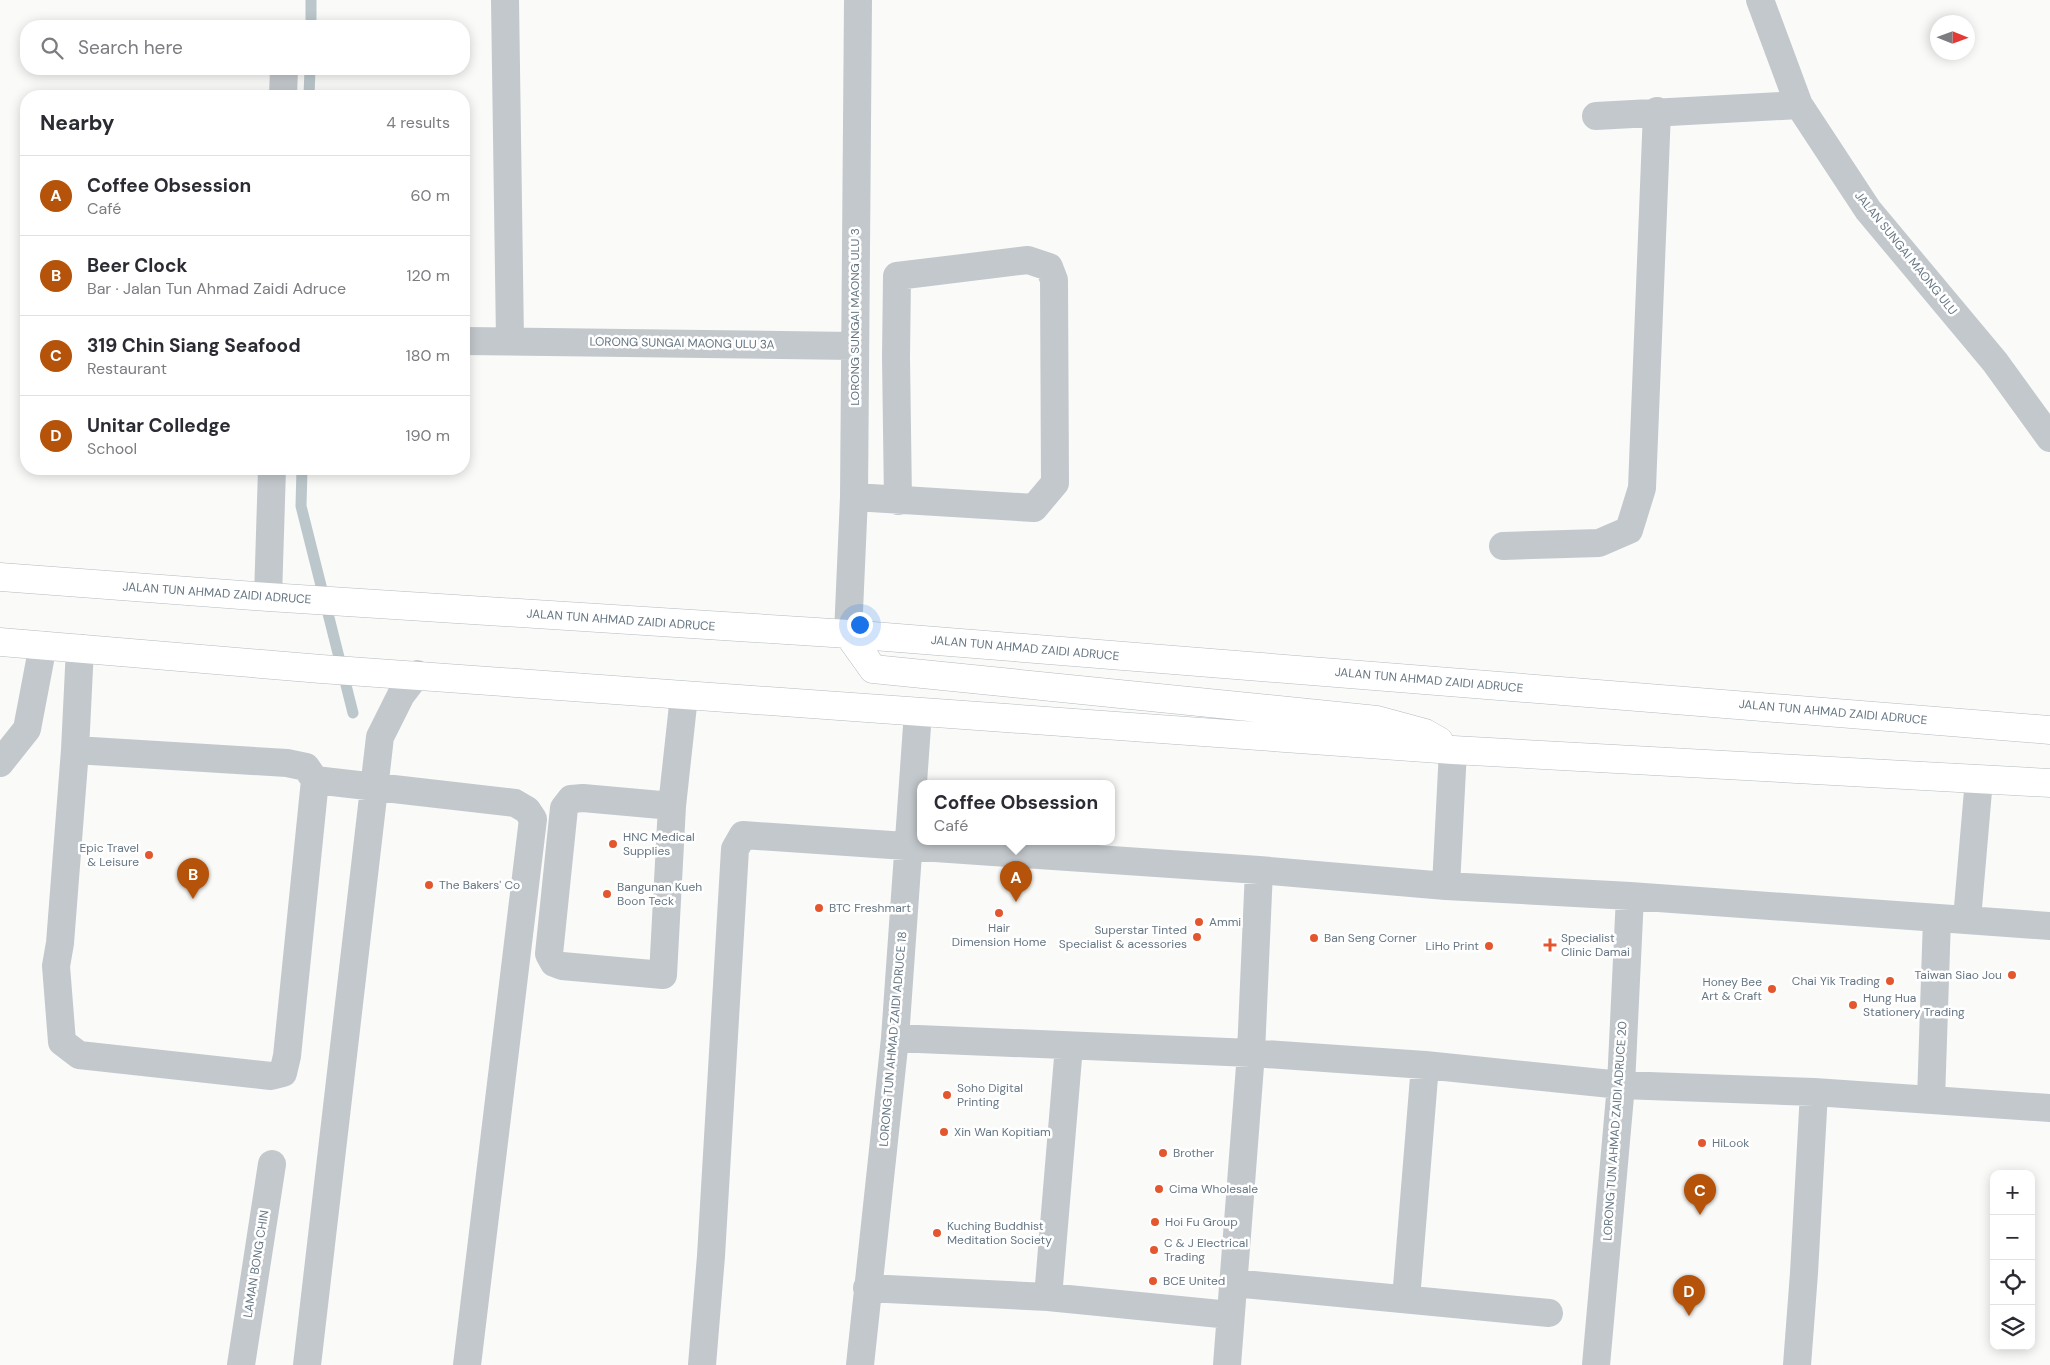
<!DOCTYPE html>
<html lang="en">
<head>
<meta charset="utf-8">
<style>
  :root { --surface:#fff; --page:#f2f2f3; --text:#2b2b33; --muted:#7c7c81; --line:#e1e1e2; --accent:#b45309 }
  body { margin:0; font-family:"DM Sans",sans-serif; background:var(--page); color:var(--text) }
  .controls { position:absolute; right:15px; bottom:15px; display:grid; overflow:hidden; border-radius:10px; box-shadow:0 2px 12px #0003 }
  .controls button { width:45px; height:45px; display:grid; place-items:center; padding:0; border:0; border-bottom:1px solid var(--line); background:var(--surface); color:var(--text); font:25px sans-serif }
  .compass { position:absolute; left:1930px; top:15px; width:45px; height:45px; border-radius:50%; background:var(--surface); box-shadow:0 2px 12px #0003; rotate:91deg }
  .you { position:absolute; left:859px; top:624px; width:18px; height:18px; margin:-12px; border:4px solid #fff; border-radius:50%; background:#1a73e8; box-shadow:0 0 0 8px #1a73e833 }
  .badge { display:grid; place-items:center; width:32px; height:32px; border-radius:50%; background:var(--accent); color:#fff; font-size:16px; font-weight:700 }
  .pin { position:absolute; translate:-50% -41px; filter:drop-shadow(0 1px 2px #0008) }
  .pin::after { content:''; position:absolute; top:26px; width:18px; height:15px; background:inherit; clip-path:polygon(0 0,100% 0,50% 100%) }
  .popup { position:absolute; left:917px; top:780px; width:198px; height:65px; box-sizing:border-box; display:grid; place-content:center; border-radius:10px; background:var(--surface); filter:drop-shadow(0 1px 4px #0005); font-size:16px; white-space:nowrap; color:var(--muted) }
  .popup b { font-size:19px; color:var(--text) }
  .popup::after { content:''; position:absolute; left:50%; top:100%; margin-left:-10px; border:10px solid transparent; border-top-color:var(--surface) }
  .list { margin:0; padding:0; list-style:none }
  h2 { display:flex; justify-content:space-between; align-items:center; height:65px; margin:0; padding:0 20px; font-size:21px }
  h2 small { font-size:16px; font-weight:400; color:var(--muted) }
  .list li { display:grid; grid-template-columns:32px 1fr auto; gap:15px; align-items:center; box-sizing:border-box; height:80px; padding:0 20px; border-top:1px solid var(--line) }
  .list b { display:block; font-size:19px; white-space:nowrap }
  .list p { margin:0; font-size:16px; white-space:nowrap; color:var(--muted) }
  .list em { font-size:16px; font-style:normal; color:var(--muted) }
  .icon { flex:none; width:28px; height:28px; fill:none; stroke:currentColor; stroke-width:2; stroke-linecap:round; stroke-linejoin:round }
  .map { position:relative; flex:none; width:2050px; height:1365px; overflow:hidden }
  .search { position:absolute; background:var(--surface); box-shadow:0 2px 12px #0003; left:20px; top:20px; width:450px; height:55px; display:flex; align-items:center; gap:12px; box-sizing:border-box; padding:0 18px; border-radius:20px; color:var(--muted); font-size:19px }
  .panel { position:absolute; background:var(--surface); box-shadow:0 2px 12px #0003; left:20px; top:90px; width:450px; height:385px; border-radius:20px }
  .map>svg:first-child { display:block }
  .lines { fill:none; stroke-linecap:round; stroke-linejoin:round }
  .stream { stroke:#bbc7cb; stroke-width:11 }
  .major-casing { stroke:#b5babe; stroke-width:29 }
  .minor { stroke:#c3c8cc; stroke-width:28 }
  .major { stroke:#fff; stroke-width:28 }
  .poi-dot { fill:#e4572e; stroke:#fff; stroke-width:2 }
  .labels { text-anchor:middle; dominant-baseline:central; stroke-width:5; stroke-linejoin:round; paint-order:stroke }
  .street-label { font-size:12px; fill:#657683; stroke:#fff }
  .poi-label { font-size:12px; fill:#657683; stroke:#fff; text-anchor:start }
</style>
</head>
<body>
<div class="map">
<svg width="2050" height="1365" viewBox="0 0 2050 1365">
  <rect width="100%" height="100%" fill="#fafaf8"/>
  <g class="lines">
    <!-- stream -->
    <path class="stream" d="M 311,26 L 311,0
      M 309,96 L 310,69
      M 302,469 L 301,506 L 353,713"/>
    <!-- major casing -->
    <g class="major-casing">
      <path id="major" d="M 0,577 L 268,597 L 848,634 L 2050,730
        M 848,634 L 873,669 L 1377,720 L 1425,733 L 1439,741
        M 0,642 L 321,669 L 1453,750 L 2050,783"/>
    </g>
    <!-- minor -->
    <path class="minor" d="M 505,0 L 510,340
      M 1760,0 L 1799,105 L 1868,210 L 1995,362 L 2050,438
      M 283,96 L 284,69
      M 1596,116 L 1799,105
      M 464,341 L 854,346
      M 854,497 L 1034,508 L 1055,483 L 1054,280 L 1049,267 L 1028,260 L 897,276 L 896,357 L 898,501
      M 1503,546 L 1599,543 L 1629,530 L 1642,488 L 1657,111
      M 268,597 L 272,469
      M 848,634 L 854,497 L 858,0
      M 75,750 L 287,763 L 306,767 L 315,780 L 287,1056 L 283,1073 L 271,1076 L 79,1055 L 62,1042 L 56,966 L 60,943 Z
      M 75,750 L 80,648
      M 0,763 L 27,729 L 43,645
      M 315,780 L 515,803 L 527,810 L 533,819 L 467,1365
      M 672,806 L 583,798 L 571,799 L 564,808 L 549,954 L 554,963 L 562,966 L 663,975 L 672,806 L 684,696
      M 1446,886 L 1453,750
      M 1967,919 L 1979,779
      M 895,1038 L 1251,1053 L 1425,1065 L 1621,1085 L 1814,1092 L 2050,1108
      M 1931,1100 L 1937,918
      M 1233,1283 L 1549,1313
      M 867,1288 L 1048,1297 L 1230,1315
      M 1048,1297 L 1069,1046
      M 1406,1299 L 1425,1065
      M 241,1365 L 272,1164
      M 307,1365 L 380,737 L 401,695 L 417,674
      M 702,1365 L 711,1256 L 735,849 L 743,835 L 1259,870 L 1446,886 L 1630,896 L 2050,926
      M 860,1365 L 895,1038 L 918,712
      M 1227,1365 L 1251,1053 L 1259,870
      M 1596,1365 L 1621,1085 L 1630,896
      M 1797,1365 L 1804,1273 L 1814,1092"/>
    <!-- major -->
    <use href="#major" class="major"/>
  </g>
  <!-- markers -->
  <g class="poi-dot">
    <circle cx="613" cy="844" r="5"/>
    <circle cx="149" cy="855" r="5"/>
    <circle cx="429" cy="885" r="5"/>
    <circle cx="607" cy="894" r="5"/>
    <circle cx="819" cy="908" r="5"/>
    <circle cx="999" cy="913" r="5"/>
    <circle cx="1199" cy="922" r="5"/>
    <circle cx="1197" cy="937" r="5"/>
    <circle cx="1314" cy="938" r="5"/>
    <path d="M1547.5 937.5h5v5h5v5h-5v5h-5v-5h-5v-5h5z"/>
    <circle cx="1489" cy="946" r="5"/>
    <circle cx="2012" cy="975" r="5"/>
    <circle cx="1890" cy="981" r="5"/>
    <circle cx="1772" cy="989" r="5"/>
    <circle cx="1853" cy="1005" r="5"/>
    <circle cx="947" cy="1095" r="5"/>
    <circle cx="944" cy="1132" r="5"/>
    <circle cx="1702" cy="1143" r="5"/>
    <circle cx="1163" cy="1153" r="5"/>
    <circle cx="1159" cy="1189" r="5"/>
    <circle cx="1155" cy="1222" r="5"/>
    <circle cx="937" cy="1233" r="5"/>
    <circle cx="1154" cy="1250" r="5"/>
    <circle cx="1153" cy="1281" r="5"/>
  </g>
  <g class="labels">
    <!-- street labels -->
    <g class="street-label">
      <text transform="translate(1906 253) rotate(51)">JALAN SUNGAI MAONG ULU</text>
      <text transform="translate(855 317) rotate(-90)">LORONG SUNGAI MAONG ULU 3</text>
      <text transform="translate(682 343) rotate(1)">LORONG SUNGAI MAONG ULU 3A</text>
      <text transform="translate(217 593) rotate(4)">JALAN TUN AHMAD ZAIDI ADRUCE</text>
      <text transform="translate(621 620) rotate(4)">JALAN TUN AHMAD ZAIDI ADRUCE</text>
      <text transform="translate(1025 648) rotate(5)">JALAN TUN AHMAD ZAIDI ADRUCE</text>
      <text transform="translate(1429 680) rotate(5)">JALAN TUN AHMAD ZAIDI ADRUCE</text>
      <text transform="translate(1833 712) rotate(5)">JALAN TUN AHMAD ZAIDI ADRUCE</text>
      <text transform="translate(893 1039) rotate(-85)">LORONG TUN AHMAD ZAIDI ADRUCE 18</text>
      <text transform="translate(1615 1131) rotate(-86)">LORONG TUN AHMAD ZAIDI ADRUCE 20</text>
      <text transform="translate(256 1264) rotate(-81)">LAMAN BONG CHIN</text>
    </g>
    <!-- poi labels -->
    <g class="poi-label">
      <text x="623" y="837">HNC Medical<tspan x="623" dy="14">Supplies</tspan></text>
      <text x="139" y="848" text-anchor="end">Epic Travel<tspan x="139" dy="14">&amp; Leisure</tspan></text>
      <text x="439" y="885">The Bakers' Co</text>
      <text x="617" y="887">Bangunan Kueh<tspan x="617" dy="14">Boon Teck</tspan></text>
      <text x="829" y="908">BTC Freshmart</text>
      <text x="1209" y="922">Ammi</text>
      <text x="999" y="928" text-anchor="middle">Hair<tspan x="999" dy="14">Dimension Home</tspan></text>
      <text x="1187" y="930" text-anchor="end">Superstar Tinted<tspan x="1187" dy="14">Specialist &amp; acessories</tspan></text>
      <text x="1324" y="938">Ban Seng Corner</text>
      <text x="1561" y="938">Specialist<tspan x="1561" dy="14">Clinic Damai</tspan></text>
      <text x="1479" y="946" text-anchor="end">LiHo Print</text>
      <text x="2002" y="975" text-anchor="end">Taiwan Siao Jou</text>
      <text x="1880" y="981" text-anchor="end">Chai Yik Trading</text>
      <text x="1762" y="982" text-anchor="end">Honey Bee<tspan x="1762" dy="14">Art &amp; Craft</tspan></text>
      <text x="1863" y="998">Hung Hua<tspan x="1863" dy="14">Stationery Trading</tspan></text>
      <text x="957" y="1088">Soho Digital<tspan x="957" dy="14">Printing</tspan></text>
      <text x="954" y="1132">Xin Wan Kopitiam</text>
      <text x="1712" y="1143">HiLook</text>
      <text x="1173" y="1153">Brother</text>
      <text x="1169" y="1189">Cima Wholesale</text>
      <text x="1165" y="1222">Hoi Fu Group</text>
      <text x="947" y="1226">Kuching Buddhist<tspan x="947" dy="14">Meditation Society</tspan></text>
      <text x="1164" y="1243">C &amp; J Electrical<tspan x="1164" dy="14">Trading</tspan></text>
      <text x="1163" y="1281">BCE United</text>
    </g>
  </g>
</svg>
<div class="controls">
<button>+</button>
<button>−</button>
<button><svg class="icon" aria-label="locate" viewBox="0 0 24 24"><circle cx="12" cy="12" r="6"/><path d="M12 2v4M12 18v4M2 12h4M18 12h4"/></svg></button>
<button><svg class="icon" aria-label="layers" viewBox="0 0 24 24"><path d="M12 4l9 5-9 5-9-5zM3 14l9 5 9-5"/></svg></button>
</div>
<svg class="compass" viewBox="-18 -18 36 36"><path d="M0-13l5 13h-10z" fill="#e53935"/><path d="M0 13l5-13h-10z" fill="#7c7c81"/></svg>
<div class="you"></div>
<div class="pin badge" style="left:1016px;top:902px">A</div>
<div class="popup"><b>Coffee Obsession</b>Café</div>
<div class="pin badge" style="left:193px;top:899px">B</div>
<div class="pin badge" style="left:1700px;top:1215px">C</div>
<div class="pin badge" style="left:1689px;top:1316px">D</div>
<div class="search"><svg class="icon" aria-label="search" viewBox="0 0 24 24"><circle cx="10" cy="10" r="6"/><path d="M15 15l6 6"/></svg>Search here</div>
<section class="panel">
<h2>Nearby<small>4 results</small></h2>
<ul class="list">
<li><span class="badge">A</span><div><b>Coffee Obsession</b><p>Café</p></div><em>60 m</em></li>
<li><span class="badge">B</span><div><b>Beer Clock</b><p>Bar · Jalan Tun Ahmad Zaidi Adruce</p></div><em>120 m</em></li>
<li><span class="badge">C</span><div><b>319 Chin Siang Seafood</b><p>Restaurant</p></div><em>180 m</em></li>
<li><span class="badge">D</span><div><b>Unitar Colledge</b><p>School</p></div><em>190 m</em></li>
</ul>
</section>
</div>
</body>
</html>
